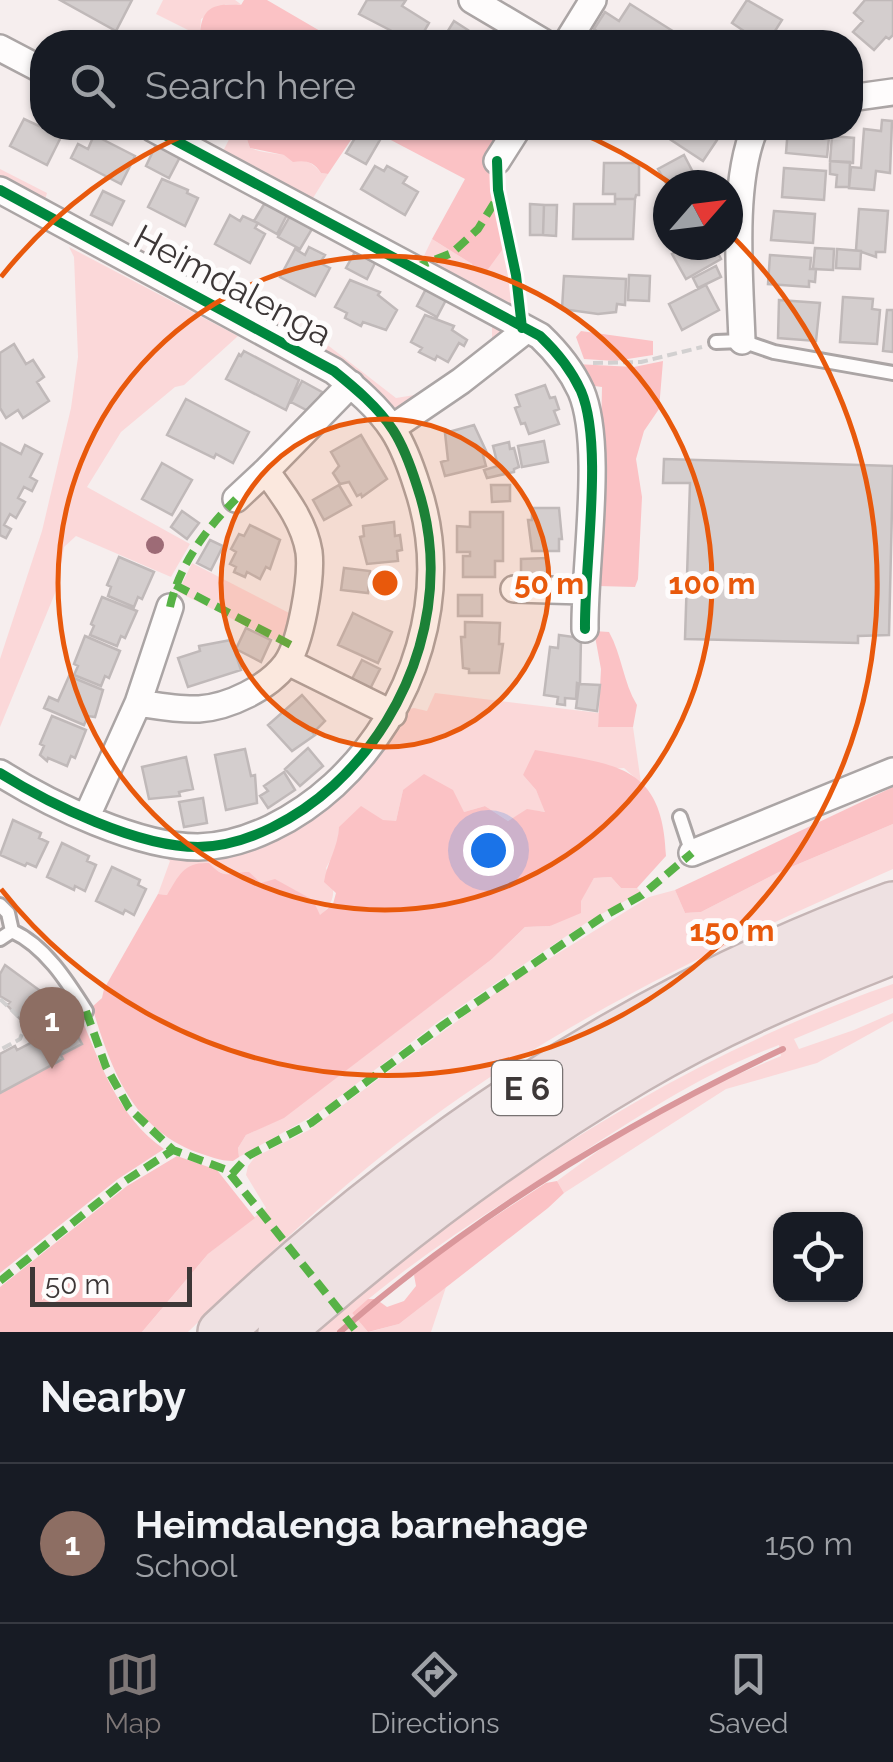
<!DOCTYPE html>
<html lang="en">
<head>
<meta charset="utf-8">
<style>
  :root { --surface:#171b24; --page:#242831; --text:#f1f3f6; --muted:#9ea1a6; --line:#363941; --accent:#7e7777 }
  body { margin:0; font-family:Raleway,sans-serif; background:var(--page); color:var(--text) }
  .controls { position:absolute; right:30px; bottom:30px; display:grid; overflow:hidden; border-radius:20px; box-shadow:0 2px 8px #0004 }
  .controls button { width:90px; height:90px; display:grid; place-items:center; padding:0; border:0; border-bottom:2px solid var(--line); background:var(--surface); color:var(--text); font:50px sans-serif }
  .compass { position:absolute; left:653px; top:170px; width:90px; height:90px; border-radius:50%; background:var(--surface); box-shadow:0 2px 8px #0004; rotate:62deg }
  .scale { position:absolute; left:30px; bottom:25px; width:162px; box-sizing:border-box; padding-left:10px; border:5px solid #3d3737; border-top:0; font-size:28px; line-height:35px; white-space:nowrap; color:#3d3737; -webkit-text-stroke:8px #fefcfc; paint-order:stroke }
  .you { position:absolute; left:488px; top:850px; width:35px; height:35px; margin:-25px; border:8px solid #fff; border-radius:50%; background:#1a73e8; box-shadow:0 0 0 15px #1a73e833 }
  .badge { display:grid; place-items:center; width:65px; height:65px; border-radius:50%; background:var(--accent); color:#fff; font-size:32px; font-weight:700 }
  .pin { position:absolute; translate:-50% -82px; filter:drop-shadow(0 2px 5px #0008) }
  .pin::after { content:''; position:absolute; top:52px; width:35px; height:30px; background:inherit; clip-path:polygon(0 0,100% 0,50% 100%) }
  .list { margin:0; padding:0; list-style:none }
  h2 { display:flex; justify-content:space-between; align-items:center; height:130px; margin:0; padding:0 40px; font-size:42px }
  h2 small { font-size:32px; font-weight:400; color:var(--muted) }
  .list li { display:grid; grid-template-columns:65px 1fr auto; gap:30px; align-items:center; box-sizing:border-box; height:160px; padding:0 40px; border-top:2px solid var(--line) }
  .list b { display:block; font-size:38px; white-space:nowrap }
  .list p { margin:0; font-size:32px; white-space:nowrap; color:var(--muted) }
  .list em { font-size:32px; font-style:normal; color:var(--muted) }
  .icon { flex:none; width:55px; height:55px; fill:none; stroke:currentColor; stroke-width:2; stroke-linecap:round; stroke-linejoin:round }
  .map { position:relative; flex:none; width:893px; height:1332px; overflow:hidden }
  .search { position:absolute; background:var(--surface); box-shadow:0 2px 8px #0004; left:30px; right:30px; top:30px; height:110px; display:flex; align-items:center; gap:25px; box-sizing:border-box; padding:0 35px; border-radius:40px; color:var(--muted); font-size:38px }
  .sheet { height:290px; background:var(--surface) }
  nav { display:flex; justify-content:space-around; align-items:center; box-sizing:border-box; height:140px; border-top:2px solid var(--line); background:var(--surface); font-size:28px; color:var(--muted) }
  nav a { display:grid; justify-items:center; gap:5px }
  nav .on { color:var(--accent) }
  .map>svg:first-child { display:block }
  .green { fill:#fbd8d9 }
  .forest { fill:#fbc2c5 }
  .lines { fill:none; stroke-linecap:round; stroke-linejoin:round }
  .stream { stroke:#da979b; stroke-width:6 }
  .building { fill:#d4cece; stroke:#c0b9b9; stroke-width:2.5 }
  .service-casing { stroke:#aba5a5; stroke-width:18 }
  .minor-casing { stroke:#aba5a5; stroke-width:30 }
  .motorway-casing { stroke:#c5b5b5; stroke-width:50 }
  .path { stroke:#d2d0d0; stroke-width:4; stroke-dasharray:10 5; stroke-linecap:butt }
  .service { stroke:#fefcfc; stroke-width:12 }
  .minor { stroke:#fefcfc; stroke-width:25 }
  .motorway { stroke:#eee1e2; stroke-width:45 }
  .quiet { stroke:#57b246; stroke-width:8; stroke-dasharray:15 8; stroke-linecap:butt }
  .cycleway-casing { stroke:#fefcfc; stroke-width:16 }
  .cycleway { stroke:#00873e; stroke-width:10 }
  .tree { fill:#9d6b76 }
  .ring { fill:none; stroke:#e8590c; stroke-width:5 }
  .labels { text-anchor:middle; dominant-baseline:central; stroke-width:10; stroke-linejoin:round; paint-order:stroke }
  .shield { fill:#fefcfc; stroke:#777272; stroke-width:2.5 }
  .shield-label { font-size:32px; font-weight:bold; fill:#3d3737 }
  .street-label { font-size:35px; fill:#3d3737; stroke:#fefcfc }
  .centre { fill:#e8590c; stroke:#fefcfc; stroke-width:5 }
  .ring-label { font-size:30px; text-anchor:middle; font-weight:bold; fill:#e8590c; stroke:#fefcfc; stroke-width:10; stroke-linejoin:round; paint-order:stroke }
</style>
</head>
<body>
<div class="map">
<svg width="893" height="1332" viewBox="0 0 893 1332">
  <rect width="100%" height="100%" fill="#f6eeee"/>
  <!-- green -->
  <path class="green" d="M 163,0 L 235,0 L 242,5 L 226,4 L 201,19 L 200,36 L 156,14 Z
    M 235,128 L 243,128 L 250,148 C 273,157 306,151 321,173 L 328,174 L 313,198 L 314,202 L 222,153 Z
    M 0,169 L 47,193 L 45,200 C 133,246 223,289 309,339 L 312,333 L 396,398 L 421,394 L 492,346 L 492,324 L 499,323 L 504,331 L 503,341 L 410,407 L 396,408 L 381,402 L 0,183 Z
    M 432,239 L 472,264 L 494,258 L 505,246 L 515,295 L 514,310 L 422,260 Z
    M 69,247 L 238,336 L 184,385 L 175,387 L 121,432 L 87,487 L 190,544 L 171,577 L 76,536 L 64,547 L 58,586 L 0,727 L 0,659 L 42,531 L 71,408 L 78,357 L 74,257 Z
    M 192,563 L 297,617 L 285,645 L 178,592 Z
    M 435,693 L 599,713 L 598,727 L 633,727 L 641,783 L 624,768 L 523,775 L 536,790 L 546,812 L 527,810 L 508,821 L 485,806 L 464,812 L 403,790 L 396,821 L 339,827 L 338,846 L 326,868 C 335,890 338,898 320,916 L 312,900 L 276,880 L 261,883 C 250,873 244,869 231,877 L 215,870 L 167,895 L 158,894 L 170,861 L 163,855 L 241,849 L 404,710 L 414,708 L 427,711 Z
    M 893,824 L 893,869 C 738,937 584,1009 445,1108 C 353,1173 269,1253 188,1332 L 142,1332 L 208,1254 L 266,1208 L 246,1175 L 248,1166 L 255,1157 L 309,1130 L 505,986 L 649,897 L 675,890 L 685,913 L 701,912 L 777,873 Z
    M 611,877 L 621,888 L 637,888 L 641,892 L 589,921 L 442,1019 L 318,1113 L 239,1157 L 238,1148 L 246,1135 L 284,1117 L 492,959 L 525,927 L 550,926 L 580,901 L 594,878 Z
    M 893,984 L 893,998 L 794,1039 L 799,1049 L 854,1030 L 893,1013 L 893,1021 L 817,1063 L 726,1089 L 564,1193 L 557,1181 L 625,1131 L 698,1091 L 781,1056 L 779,1045 C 706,1071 637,1117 572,1159 C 496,1207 420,1254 352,1313 L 368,1332 L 314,1332 C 482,1187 682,1056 893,984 Z
    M 446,1287 L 431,1332 L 369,1332 L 399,1324 Z"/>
  <!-- forest -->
  <path class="forest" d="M 244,0 L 267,0 L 339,42 L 205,42 L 200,36 C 201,7 214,3 241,5 Z
    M 243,128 L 359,128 L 328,174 L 321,173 C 314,162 306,160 293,162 L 284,155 L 250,148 Z
    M 368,128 L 480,128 L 504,141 L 490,172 L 505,246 L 486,272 L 475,270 L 472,264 L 432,239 L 465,179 Z
    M 581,331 L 653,341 L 653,355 L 615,361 L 584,359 L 576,337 Z
    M 663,361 L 659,409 L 644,431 L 636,459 L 642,497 L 638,579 L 635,587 L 598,586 L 602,387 L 587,385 L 576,364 L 634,367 Z
    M 594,631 L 609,632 C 622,655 623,682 637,705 L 633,727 L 598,727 L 601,669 Z
    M 535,750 C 613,765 663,762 666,856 L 637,888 L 621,888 L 611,877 L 594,878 L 581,901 L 581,913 L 550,926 L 525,927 L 492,959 L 284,1118 L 246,1135 L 238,1148 L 239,1157 L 233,1161 C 220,1161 208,1156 196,1152 C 131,1127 111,1068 92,1007 L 102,998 L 104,989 L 158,894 L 167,895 C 179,875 184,862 209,863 C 225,881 230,872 249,872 L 261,883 L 275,879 L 313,900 L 320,915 L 333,904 L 336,893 L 324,882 C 327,862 338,848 339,827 L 361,806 L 383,820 L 396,821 L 403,790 L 424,774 L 453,790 L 464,812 L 485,806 L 508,821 L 527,809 L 545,812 L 536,790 L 523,775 Z
    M 893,787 L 893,824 L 777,873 L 701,912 L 685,913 L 675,890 Z
    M 80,1015 C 101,1065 118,1117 164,1149 L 118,1179 L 0,1273 L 0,1093 L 62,1059 L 61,1055 L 81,1043 L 70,1022 Z
    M 177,1156 L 217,1170 L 255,1218 L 208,1254 L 142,1332 L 0,1332 L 0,1287 L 127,1186 Z
    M 557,1181 L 564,1193 L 548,1208 L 399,1324 L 368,1332 L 352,1313 L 368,1299 L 376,1299 L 387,1307 L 404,1301 L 416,1286 L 414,1275 L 439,1253 L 546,1183 Z"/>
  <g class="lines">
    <!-- stream -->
    <path class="stream" d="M 340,1332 C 471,1217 626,1123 783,1049"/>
  </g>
  <!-- building -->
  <path class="building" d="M 60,0 L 132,0 L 116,31 Z
    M 367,0 L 406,0 L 402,6 L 429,23 L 418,42 L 413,42 L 359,14 Z
    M 747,0 L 782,20 L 768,42 L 745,42 L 742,41 L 747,33 L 732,23 Z
    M 865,0 L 893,0 L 893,35 L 889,39 L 886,37 L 874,50 L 853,32 L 863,21 L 854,13 Z
    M 630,4 L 676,33 L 670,42 L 611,42 L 594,29 L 605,12 L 619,21 Z
    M 454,21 L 468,30 L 460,42 L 441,42 Z
    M 24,119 L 39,126 L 40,123 L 61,137 L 47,165 L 10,146 Z
    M 882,120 L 892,121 L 890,173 L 876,171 L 874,190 L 849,188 L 851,167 L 861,168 L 864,129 L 881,131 Z
    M 361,128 L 380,140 L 366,164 L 346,153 Z
    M 676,128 L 705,128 L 719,137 L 703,161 L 668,138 Z
    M 788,128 L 830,128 L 827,157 L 786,153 Z
    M 94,135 L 135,156 L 121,184 L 71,158 L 78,144 L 88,149 Z
    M 832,136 L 854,138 L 853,163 L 830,161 Z
    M 156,145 L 180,157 L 169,178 L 146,166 Z
    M 684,155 L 695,176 L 668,187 L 658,169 Z
    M 830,161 L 850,162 L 849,187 L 836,187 L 837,175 L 830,174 Z
    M 604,163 L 639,163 L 639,195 L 636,195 L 635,199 L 615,199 L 615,194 L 603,194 Z
    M 375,166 L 384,171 L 387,166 L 407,177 L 403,183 L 418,192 L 405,215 L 361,189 Z
    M 784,168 L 826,171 L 824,200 L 782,197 Z
    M 162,179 L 188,190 L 187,193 L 198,198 L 185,226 L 148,207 Z
    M 103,191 L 124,201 L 112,225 L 91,215 Z
    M 615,199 L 635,199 L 633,239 L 573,239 L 574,204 L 615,204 Z
    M 266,201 L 288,213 L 277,234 L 254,221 Z
    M 530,204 L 544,205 L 543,235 L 530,235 Z
    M 544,205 L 557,205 L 556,236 L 543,235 Z
    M 859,209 L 888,211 L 885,252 L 876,252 L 876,257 L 856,250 Z
    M 774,211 L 815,214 L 813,243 L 771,240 Z
    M 230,215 L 240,221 L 243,216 L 258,223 L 255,228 L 265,234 L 250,263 L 215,244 Z
    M 290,216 L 312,229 L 300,249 L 278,237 Z
    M 688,245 L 714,245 L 721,259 L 686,279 L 672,254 Z
    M 309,247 L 325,255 L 320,263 L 330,268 L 315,296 L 280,277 L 295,249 L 305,255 Z
    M 815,248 L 834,249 L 833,270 L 813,269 Z
    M 837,249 L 861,251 L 860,269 L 836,268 Z
    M 355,252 L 375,263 L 367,279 L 346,268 Z
    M 770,255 L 811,258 L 810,269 L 816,269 L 815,282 L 809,281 L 809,287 L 768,284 Z
    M 716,266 L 721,277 L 698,288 L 693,278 Z
    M 629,275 L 650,276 L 649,301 L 628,300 Z
    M 564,276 L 626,279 L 625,305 L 617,304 L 616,312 L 598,314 L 562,309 Z
    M 350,280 L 380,292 L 378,295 L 397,310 L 386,330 L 363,322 L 361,326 L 345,318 L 347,313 L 335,307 Z
    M 706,285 L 719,310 L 682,330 L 669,304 Z
    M 427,287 L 447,298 L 437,317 L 417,306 Z
    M 843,297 L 873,299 L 872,309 L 880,310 L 877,344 L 840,342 Z
    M 779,300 L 820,303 L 816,341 L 778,338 Z
    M 887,310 L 893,310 L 893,352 L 883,351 Z
    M 425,315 L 454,326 L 452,330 L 467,340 L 464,346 L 459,343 L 448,362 L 437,356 L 435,360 L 419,352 L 422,348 L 411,342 Z
    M 14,344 L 26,364 L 33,360 L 44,377 L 37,382 L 49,401 L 23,418 L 18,410 L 6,418 L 0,408 L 0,353 Z
    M 244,351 L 299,380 L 286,410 L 226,379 L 239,354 L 241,356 Z
    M 302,381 L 322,392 L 312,413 L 291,402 Z
    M 545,385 L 550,398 L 555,397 L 559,409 L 554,411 L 559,424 L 529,434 L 525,423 L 521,424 L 515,408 L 520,406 L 516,395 Z
    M 186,399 L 249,432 L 233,463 L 216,454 L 214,458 L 167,435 Z
    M 474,425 L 487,453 L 483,455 L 486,466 L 445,476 L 441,462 L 448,460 L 445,433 Z
    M 361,435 L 387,479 L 362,497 L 361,494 L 357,496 L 349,482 L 340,484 L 333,473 L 339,466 L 331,452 Z
    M 544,441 L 548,462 L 522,467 L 518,446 Z
    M 509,442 L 510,449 L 514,448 L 519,467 L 514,469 L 514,472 L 487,478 L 484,470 L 498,466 L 493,446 Z
    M 0,443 L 21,454 L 25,445 L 42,454 L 30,477 L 37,481 L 32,491 L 24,487 L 18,498 L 25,502 L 16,518 L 10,514 L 4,525 L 11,529 L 6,538 L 0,535 Z
    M 664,459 L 893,466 L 889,635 L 858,636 L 858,643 L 685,639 L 690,483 L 663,483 Z
    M 162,463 L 192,480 L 172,515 L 142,499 Z
    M 339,485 L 351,505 L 324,520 L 313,500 Z
    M 491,485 L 510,485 L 510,501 L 492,502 Z
    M 532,508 L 559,508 L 562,539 L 559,539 L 559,551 L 532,551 L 528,520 L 532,520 Z
    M 182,511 L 199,523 L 187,539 L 171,527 Z
    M 470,512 L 503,512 L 503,561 L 495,561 L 495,577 L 463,577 L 463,556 L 470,556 L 470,552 L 457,552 L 457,526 L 470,527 Z
    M 394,522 L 395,536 L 400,535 L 402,550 L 397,551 L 398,561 L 367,564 L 360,537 L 364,536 L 363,526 Z
    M 250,525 L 280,540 L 270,569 L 266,567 L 260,579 L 247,572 L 245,577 L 234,572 L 236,567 L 230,564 L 236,552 L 231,549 L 239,534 L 244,536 Z
    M 210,540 L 223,546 L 211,570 L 197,563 Z
    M 119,557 L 154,572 L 142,599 L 138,597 L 134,607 L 108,596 L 111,587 L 107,585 Z
    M 547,558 L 547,580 L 521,580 L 521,559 Z
    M 344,568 L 370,571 L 368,593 L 341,590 Z
    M 458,595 L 482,595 L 482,616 L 458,616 Z
    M 102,597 L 137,611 L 125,638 L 121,636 L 117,646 L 90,635 L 94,626 L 91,624 Z
    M 353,613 L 392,632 L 378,663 L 338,645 Z
    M 465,622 L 500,623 L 499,644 L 503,644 L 499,673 L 469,673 L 469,669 L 463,668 L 461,637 L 465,637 Z
    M 246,628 L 271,640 L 261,662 L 236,649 Z
    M 559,635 L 581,638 L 580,684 L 577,683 L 576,699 L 565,698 L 565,705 L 557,704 L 558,697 L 544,695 L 550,647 L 558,648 Z
    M 85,636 L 120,651 L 109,678 L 105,676 L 101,686 L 74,675 L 78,666 L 74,664 Z
    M 231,640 L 241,670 L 188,687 L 178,658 L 200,651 L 199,646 Z
    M 362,660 L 380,669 L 370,689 L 352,679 Z
    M 69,676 L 103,690 L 95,717 L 88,716 L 84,725 L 44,708 L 49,697 L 58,701 Z
    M 579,684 L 600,685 L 597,711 L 576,708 Z
    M 302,695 L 325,721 L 313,733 L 315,735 L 292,751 L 268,725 Z
    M 52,716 L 86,730 L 75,758 L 71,756 L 67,766 L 48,758 L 47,761 L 40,755 L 44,746 L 40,744 Z
    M 308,748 L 323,766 L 300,786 L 285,769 Z
    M 245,749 L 251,776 L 255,775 L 257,803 L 226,810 L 215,755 Z
    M 186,757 L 193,789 L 179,792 L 180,796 L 149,799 L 142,767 Z
    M 284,772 L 295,790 L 268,808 L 260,796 L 268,791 L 264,786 Z
    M 203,798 L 207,823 L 184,827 L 179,802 Z
    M 13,820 L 41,833 L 39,838 L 48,842 L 36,867 L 27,863 L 25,866 L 0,855 Z
    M 62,843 L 89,856 L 87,861 L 96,865 L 85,891 L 75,886 L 74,890 L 47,877 Z
    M 112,867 L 140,880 L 138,885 L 146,889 L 134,915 L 125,910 L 123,914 L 96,901 Z
    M 5,965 L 46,995 L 65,1024 L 70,1022 L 82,1044 L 61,1055 L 63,1059 L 0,1093 L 0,1054 L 15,1046 L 17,1050 L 40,1038 L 36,1030 L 32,1032 L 7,1005 L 10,1002 L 0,996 L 0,974 Z"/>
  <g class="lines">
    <!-- service casing -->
    <g class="service-casing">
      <path id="service" d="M 716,342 L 742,341 L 774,352 L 893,373
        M 680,817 L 692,853
        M 0,905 L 8,913 L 12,931
        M 0,939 L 12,931 C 45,946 67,981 86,1011"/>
    </g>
    <!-- minor casing -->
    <g class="minor-casing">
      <path id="minor" d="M 472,0 L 543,42
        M 567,42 L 593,0
        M 0,48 L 42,70
        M 850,98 L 893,92
        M 152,128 L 540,336 C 558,353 571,369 581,391 C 604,445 584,566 585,629
        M 497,161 L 518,128
        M 0,190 L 334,371 C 355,388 378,407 393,430 C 404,447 411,467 417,486 C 453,592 415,710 334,785 C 299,817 248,846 198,847 C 138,847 51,805 0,773
        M 742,341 C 740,279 731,184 755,128
        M 392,428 L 461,381 L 521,334 L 522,328
        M 236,499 L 266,471
        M 514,589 L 584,591
        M 288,662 L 393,714
        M 138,703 L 170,607
        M 87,816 L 138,703 C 158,706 179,710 199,709 C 229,707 268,688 286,664 C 301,643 312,578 309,552 C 304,521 284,496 266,471 L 351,384
        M 692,853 L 893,771"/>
    </g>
    <!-- motorway casing -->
    <g class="motorway-casing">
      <path id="motorway" d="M 221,1332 C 415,1148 640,997 893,905
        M 281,1332 C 392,1234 509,1145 637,1070 C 718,1022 806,985 893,951"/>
    </g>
    <!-- path -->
    <path class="path" d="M 593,363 L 641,362 L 702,347
      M 0,999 L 20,1018 L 24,1029 L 20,1039 L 0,1050"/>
    <!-- service -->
    <use href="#service" class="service"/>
    <!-- minor -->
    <use href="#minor" class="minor"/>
    <!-- motorway -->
    <use href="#motorway" class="motorway"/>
    <!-- quiet -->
    <path class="quiet" d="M 414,268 L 452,253 L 478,229 L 498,197
      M 175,585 L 293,646
      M 170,607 C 179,565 206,529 236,499
      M 86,1011 L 106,1067 L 129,1108 L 173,1150 L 227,1170 L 357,1332
      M 232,1174 L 248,1156 L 311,1123 L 443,1025 L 601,918 L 642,895 L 692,853
      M 0,1281 L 125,1181 L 173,1150"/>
    <!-- cycleway casing -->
    <g class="cycleway-casing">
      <path id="cycleway" d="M 152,128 L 540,336 C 558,353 571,369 581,391 C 604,445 584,566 585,629
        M 497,161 L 498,190 L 516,275 L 522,328
        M 0,190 L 334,371 C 355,388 378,407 393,430 C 404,447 411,467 417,486 C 453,592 415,710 334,785 C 299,817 248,846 198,847 C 138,847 51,805 0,773"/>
    </g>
    <!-- cycleway -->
    <use href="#cycleway" class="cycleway"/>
  </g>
  <!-- trees -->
  <circle class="tree" cx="155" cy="545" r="9"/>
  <!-- distance rings -->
  <circle cx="385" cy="583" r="164" fill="#e8590c" fill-opacity=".12"/>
  <g class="ring">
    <circle cx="385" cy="583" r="164"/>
    <circle cx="385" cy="583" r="327"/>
    <path d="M1 277A491 491 0 0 1 201 128M569 128A491 491 0 0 1 670 183M729 233A491 491 0 1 1 1 889"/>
  </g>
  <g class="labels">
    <!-- shield labels -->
    <rect class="shield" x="492" y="1061" width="70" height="54" rx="8"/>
    <g class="shield-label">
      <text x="527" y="1088">E 6</text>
    </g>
    <!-- street labels -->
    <g class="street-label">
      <text transform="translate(233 285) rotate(28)">Heimdalenga</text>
    </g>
  </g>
  <circle cx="385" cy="583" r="15" class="centre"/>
  <g class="ring-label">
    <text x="549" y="594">50 m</text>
    <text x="712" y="594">100 m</text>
    <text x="732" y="941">150 m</text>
  </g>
</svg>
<div class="controls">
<button><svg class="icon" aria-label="locate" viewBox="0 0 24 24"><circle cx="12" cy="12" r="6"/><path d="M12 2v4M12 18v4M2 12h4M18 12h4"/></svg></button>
</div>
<svg class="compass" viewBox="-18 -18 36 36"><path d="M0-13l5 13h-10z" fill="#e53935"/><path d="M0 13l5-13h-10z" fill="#9ea1a6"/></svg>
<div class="scale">50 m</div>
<div class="you"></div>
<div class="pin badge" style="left:52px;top:1069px;background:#8d6e63">1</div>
<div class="search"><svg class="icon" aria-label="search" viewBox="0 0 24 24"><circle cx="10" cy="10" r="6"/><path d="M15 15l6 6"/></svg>Search here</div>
</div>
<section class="sheet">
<h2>Nearby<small></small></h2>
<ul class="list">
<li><span class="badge" style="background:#8d6e63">1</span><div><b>Heimdalenga barnehage</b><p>School</p></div><em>150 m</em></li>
</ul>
</section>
<nav>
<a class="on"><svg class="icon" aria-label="map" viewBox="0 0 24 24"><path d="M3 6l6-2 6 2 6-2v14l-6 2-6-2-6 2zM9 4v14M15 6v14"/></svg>Map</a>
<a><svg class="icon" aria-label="directions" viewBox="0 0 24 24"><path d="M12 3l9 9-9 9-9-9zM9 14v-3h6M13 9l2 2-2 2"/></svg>Directions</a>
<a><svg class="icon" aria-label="saved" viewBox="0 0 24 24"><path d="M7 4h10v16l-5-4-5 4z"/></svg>Saved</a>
</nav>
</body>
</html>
